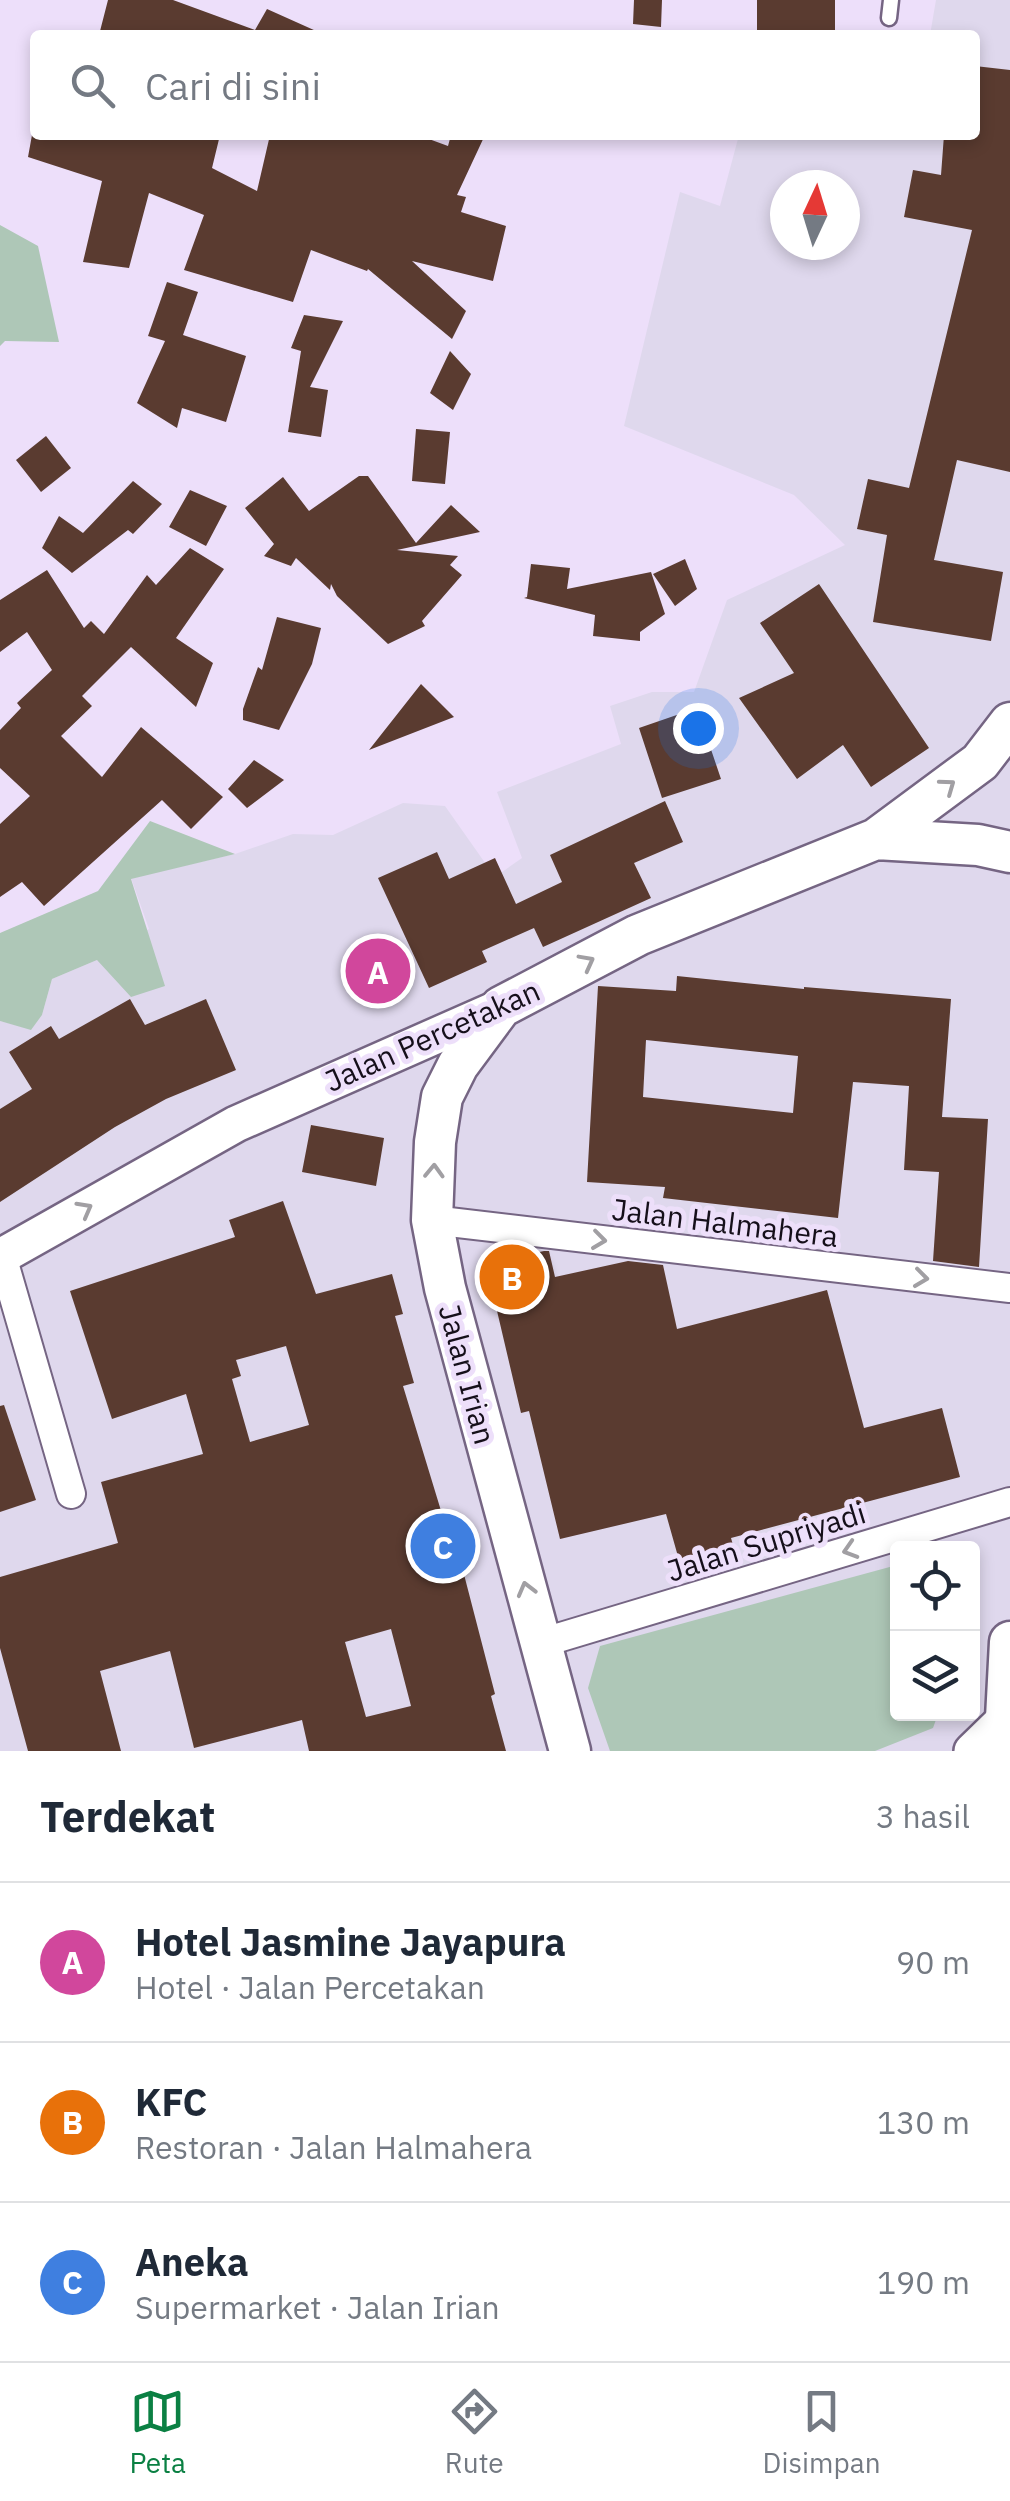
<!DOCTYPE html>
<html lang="id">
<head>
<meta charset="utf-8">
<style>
  :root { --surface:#fff; --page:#f2f2f3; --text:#1f2937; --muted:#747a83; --line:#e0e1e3; --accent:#0b8043 }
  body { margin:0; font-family:"IBM Plex Sans",sans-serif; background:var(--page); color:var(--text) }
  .controls { position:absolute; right:30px; bottom:30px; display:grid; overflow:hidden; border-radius:10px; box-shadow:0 5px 15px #0003 }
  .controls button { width:90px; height:90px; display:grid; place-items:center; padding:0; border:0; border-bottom:2px solid var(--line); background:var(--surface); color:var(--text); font:50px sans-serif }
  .compass { position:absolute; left:770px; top:170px; width:90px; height:90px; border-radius:50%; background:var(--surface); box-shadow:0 5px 15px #0003; rotate:4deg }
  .you { position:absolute; left:698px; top:728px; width:35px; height:35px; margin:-25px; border:8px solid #fff; border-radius:50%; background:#1a73e8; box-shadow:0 0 0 15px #1a73e833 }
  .badge { display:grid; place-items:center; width:65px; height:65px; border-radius:50%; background:var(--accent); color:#fff; font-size:32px; font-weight:700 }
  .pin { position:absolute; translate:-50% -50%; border:5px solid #fff; box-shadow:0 2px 10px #0006 }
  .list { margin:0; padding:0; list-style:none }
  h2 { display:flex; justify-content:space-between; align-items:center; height:130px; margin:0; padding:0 40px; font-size:42px }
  h2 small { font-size:32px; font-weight:400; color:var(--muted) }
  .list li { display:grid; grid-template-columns:65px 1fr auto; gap:30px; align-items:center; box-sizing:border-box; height:160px; padding:0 40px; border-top:2px solid var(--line) }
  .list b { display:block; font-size:38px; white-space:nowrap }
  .list p { margin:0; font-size:32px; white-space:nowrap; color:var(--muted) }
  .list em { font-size:32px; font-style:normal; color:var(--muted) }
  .icon { flex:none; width:55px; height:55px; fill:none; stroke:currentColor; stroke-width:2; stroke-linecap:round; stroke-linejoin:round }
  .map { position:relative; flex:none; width:1010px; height:1751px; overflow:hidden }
  .search { position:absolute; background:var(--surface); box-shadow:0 5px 15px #0003; left:30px; right:30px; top:30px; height:110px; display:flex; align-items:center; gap:25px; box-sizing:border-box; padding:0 35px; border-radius:10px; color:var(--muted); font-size:38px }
  .sheet { height:610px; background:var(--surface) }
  nav { display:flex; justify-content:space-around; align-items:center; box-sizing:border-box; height:140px; border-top:2px solid var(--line); background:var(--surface); font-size:28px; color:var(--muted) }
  nav a { display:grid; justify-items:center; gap:5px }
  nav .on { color:var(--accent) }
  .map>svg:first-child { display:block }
  .commercial { fill:#dfd8ed; fill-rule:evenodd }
  .green { fill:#aec7b7 }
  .building { fill:#5a3b30; fill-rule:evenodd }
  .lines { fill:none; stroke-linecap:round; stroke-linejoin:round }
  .service-casing { stroke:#756583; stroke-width:19 }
  .minor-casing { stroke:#756583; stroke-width:32 }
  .tertiary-casing { stroke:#756583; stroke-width:40 }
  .secondary-casing { stroke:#756583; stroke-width:45 }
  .service { stroke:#fff; stroke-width:14 }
  .minor { stroke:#fff; stroke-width:28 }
  .tertiary { stroke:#fff; stroke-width:35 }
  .secondary { stroke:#fff; stroke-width:40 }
  .oneway { stroke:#a19fa3 }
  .labels { text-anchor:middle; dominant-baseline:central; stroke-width:10; stroke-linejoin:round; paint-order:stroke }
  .street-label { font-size:30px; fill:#150f1a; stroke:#eddffa }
</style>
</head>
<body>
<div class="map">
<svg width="1010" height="1751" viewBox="0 0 1010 1751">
  <rect width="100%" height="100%" fill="#eddffa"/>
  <!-- commercial -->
  <path class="commercial" d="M 936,0 L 1010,0 L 1010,1751 L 0,1751 L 0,1021 L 31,1029 L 42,1015 L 52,979 L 97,960 L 149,929 L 131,878 L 235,854 L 293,834 L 333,835 L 403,803 L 445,806 L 495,877 L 522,858 L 497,792 L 621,744 L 610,706 L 652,692 L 694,692 L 727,600 L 845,545 L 794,495 L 624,426 L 680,192 L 720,206 L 739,135 L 975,135 L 975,35 L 930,35 ZM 785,185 L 845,185 L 845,245 L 785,245 ZM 898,1548 L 972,1548 L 972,1714 L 898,1714 Z"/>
  <!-- green -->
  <path class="green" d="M 0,225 L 38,246 L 59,342 L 5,341 L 0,346 Z
    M 150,821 L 235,854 L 131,879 L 165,986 L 131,997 L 97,960 L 52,979 L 42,1015 L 31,1030 L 0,1021 L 0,933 L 98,891 Z
    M 897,1565 L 898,1714 L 938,1714 L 933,1728 L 875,1751 L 610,1751 L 588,1688 L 600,1646 Z"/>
  <!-- building -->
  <path class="building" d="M 108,0 L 173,0 L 255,30 L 267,9 L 325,35 L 99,35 Z
    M 634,0 L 662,0 L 661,27 L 633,24 Z
    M 757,0 L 835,0 L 835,35 L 757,35 Z
    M 975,66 L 1010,70 L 1010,472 L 957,460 L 934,560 L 1003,572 L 991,641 L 873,622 L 887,535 L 857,529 L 868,479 L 909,488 L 972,230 L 904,217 L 913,170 L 941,175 L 944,135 L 975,135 Z
    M 32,135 L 220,135 L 212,168 L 257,191 L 270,135 L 418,135 L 448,146 L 451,135 L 485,135 L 457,195 L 466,197 L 461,212 L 506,226 L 493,281 L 412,261 L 466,311 L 452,339 L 368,269 L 367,271 L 311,250 L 293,302 L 184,270 L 204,215 L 149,193 L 129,268 L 83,262 L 102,181 L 28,157 Z
    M 167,282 L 198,292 L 183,335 L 246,356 L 226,422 L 182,408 L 177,428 L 137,403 L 165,341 L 148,336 Z
    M 304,315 L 343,321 L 310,387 L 328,390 L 321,437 L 288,432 L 301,351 L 291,348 Z
    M 450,351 L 471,374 L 453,410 L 430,393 Z
    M 416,429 L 450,432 L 445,484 L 412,481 Z
    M 46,436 L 71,468 L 41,492 L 16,460 Z
    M 359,476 L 368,476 L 416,543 L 451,505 L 480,532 L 397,550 L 458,556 L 450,565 L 462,575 L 422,621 L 425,626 L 388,644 L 337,596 L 331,584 L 330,590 L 296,558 L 291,566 L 264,556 L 274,544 L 245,508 L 283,477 L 309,511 Z
    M 133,481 L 162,504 L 133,534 L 128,530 L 72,573 L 42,548 L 59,516 L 83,533 Z
    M 190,490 L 227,506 L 206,546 L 169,527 Z
    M 190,548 L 224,569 L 176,638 L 213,663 L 196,707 L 131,647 L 82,696 L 92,706 L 61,736 L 102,777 L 141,727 L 223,797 L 191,829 L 162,800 L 44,906 L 22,882 L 0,897 L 0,824 L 30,796 L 0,768 L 0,730 L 21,708 L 17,703 L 52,670 L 27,632 L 0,652 L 0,600 L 47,570 L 84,628 L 91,621 L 104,634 L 147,575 L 156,585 Z
    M 685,559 L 697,589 L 675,606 L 653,574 Z
    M 531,564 L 570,568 L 567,589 L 651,572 L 665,614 L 640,632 L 640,641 L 593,636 L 595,615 L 524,598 L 527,597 Z
    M 819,584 L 929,748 L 871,787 L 843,745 L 797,779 L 739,698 L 794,673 L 760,623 Z
    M 277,617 L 321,628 L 312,664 L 279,730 L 243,720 L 243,709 L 258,667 L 262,670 Z
    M 421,684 L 454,717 L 369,750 Z
    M 697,708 L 721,779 L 662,798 L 639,728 Z
    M 254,760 L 284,780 L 247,808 L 228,789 Z
    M 665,801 L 683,842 L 634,863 L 651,898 L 543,947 L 534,928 L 482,951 L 487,962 L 429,988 L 378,878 L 437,852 L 449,879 L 495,858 L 516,904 L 562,882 L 550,855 Z
    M 677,976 L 804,989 L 804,987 L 951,999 L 942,1117 L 988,1119 L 979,1267 L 933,1261 L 939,1172 L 904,1170 L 909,1086 L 853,1082 L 838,1218 L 663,1198 L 665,1187 L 587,1182 L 598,986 L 676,991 ZM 646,1040 L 798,1056 L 793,1113 L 643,1097 Z
    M 130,999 L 145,1025 L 206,999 L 236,1070 L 166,1099 L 115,1127 L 0,1202 L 0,1109 L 32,1089 L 9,1052 L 51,1026 L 59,1039 Z
    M 311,1125 L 384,1138 L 376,1186 L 302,1172 Z
    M 283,1201 L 316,1294 L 392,1274 L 403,1314 L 395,1316 L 414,1383 L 403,1386 L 456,1560 L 460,1559 L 495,1694 L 491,1696 L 506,1751 L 309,1751 L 302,1720 L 194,1748 L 170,1651 L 100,1671 L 121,1751 L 28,1751 L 0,1648 L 0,1577 L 118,1543 L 101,1482 L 203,1454 L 186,1394 L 112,1419 L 70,1291 L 235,1237 L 229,1220 ZM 286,1346 L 309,1425 L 250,1442 L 232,1379 L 241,1376 L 236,1360 ZM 391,1629 L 411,1706 L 366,1717 L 345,1642 Z
    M 544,1251 L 549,1251 L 555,1277 L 628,1261 L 663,1265 L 677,1329 L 827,1290 L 864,1428 L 942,1408 L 960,1477 L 731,1538 L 733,1545 L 679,1560 L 666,1514 L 560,1539 L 529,1411 L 521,1413 L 486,1264 Z
    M 4,1405 L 36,1500 L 0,1512 L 0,1406 Z"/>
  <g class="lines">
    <!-- service casing -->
    <g class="service-casing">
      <path id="service" d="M 889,18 L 891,0"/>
    </g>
    <!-- minor casing -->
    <g class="minor-casing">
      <path id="minor" d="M 432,1220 L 1010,1288
        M 2,1256 L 71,1494
        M 541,1643 L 1010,1502"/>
    </g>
    <!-- tertiary casing -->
    <g class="tertiary-casing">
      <path id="tertiary" d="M 0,1257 L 236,1124 L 501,1007
        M 972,1751 L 1006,1718"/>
    </g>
    <!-- secondary casing -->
    <g class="secondary-casing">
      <path id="secondary" d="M 876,839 L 978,845 L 1010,852
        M 1010,1642 L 1006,1718 L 1010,1737
        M 570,1751 L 445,1288 L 432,1220 L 435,1142 L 442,1097 L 458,1065 L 501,1007 L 638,935 L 876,839 L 980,762 L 1010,723"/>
    </g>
    <!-- service -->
    <use href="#service" class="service"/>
    <!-- minor -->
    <use href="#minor" class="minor"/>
    <!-- tertiary -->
    <use href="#tertiary" class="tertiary"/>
    <!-- secondary -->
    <use href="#secondary" class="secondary"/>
  </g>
  <!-- one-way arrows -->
  <defs><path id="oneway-chevron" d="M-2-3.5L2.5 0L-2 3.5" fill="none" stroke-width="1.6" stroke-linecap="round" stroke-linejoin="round" transform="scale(2.5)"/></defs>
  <g class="oneway">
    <use href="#oneway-chevron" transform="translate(948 786) rotate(-36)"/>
    <use href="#oneway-chevron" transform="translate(587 962) rotate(-28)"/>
    <use href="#oneway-chevron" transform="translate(434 1171) rotate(-88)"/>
    <use href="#oneway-chevron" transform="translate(85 1209) rotate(-29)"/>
    <use href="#oneway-chevron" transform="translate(599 1240) rotate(7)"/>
    <use href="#oneway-chevron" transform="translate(921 1278) rotate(7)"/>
    <use href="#oneway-chevron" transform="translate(850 1550) rotate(163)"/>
    <use href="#oneway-chevron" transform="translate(526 1589) rotate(-105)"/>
  </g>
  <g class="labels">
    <!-- street labels -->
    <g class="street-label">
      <text transform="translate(432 1035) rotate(-24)">Jalan Percetakan</text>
      <text transform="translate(725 1222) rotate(7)">Jalan Halmahera</text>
      <text transform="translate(468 1374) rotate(75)">Jalan Irian</text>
      <text transform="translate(766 1541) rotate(-17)">Jalan Supriyadi</text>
    </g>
  </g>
</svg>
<div class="controls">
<button><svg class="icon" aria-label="locate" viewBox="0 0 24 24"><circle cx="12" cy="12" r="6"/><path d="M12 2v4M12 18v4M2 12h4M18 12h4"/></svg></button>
<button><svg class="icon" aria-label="layers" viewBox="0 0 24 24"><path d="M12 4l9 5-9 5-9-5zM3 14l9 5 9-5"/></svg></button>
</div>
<svg class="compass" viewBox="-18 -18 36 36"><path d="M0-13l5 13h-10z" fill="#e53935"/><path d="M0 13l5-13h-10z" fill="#747a83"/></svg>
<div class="you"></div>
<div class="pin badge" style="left:378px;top:971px;background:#d1479c">A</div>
<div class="pin badge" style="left:512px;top:1277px;background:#e8710a">B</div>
<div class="pin badge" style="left:443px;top:1546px;background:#3f7fe0">C</div>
<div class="search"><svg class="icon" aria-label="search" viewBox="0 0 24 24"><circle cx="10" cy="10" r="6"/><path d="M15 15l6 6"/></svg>Cari di sini</div>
</div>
<section class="sheet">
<h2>Terdekat<small>3 hasil</small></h2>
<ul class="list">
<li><span class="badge" style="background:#d1479c">A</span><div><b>Hotel Jasmine Jayapura</b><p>Hotel · Jalan Percetakan</p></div><em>90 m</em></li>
<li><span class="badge" style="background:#e8710a">B</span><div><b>KFC</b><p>Restoran · Jalan Halmahera</p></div><em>130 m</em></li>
<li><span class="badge" style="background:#3f7fe0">C</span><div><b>Aneka</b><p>Supermarket · Jalan Irian</p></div><em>190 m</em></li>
</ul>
</section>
<nav>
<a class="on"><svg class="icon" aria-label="map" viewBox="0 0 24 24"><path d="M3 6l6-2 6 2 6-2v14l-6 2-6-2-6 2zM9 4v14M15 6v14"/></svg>Peta</a>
<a><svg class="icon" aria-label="directions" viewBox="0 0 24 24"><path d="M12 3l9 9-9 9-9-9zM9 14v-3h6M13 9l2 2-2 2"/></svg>Rute</a>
<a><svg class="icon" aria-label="saved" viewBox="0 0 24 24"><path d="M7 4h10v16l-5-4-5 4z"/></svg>Disimpan</a>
</nav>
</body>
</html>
